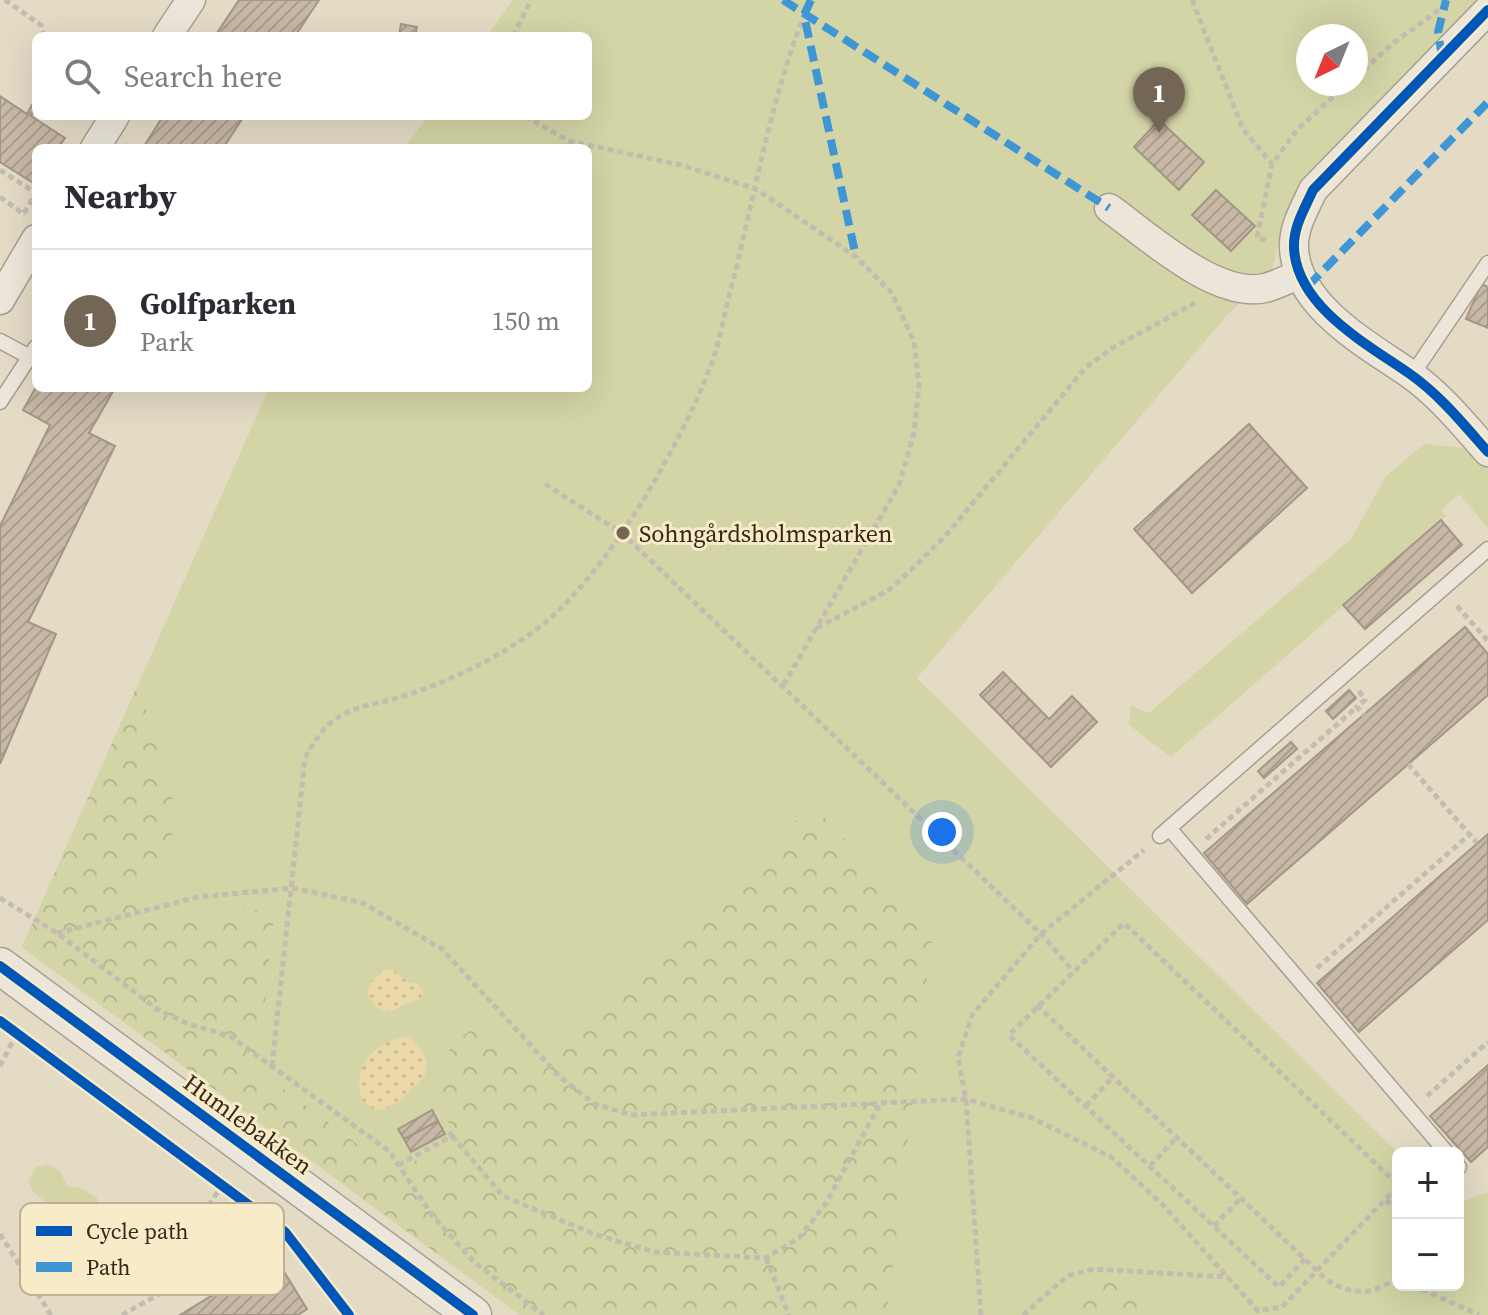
<!DOCTYPE html>
<html lang="en">
<head>
<meta charset="utf-8">
<style>
  :root { --surface:#fff; --page:#f7f7f7; --text:#2b2b33; --muted:#7c7c81; --line:#e1e1e2; --accent:#736655 }
  body { margin:0; font-family:"Source Serif 4",serif; background:var(--page); color:var(--text) }
  .controls { position:absolute; right:24px; bottom:24px; display:grid; overflow:hidden; border-radius:12px; box-shadow:0 8px 32px #0002 }
  .controls button { width:72px; height:72px; display:grid; place-items:center; padding:0; border:0; border-bottom:2px solid var(--line); background:var(--surface); color:var(--text); font:40px sans-serif }
  .compass { position:absolute; left:1296px; top:24px; width:72px; height:72px; border-radius:50%; background:var(--surface); box-shadow:0 8px 32px #0002; rotate:223deg }
  .you { position:absolute; left:942px; top:832px; width:28px; height:28px; margin:-20px; border:6px solid #fff; border-radius:50%; background:#1a73e8; box-shadow:0 0 0 12px #1a73e833 }
  .badge { display:grid; place-items:center; width:52px; height:52px; border-radius:50%; background:var(--accent); color:#fff; font-size:26px; font-weight:700 }
  .pin { position:absolute; translate:-50% -66px; filter:drop-shadow(0 2px 4px #0008) }
  .pin::after { content:''; position:absolute; top:42px; width:28px; height:24px; background:inherit; clip-path:polygon(0 0,100% 0,50% 100%) }
  .list { margin:0; padding:0; list-style:none }
  h2 { display:flex; justify-content:space-between; align-items:center; height:104px; margin:0; padding:0 32px; font-size:34px }
  h2 small { font-size:26px; font-weight:400; color:var(--muted) }
  .list li { display:grid; grid-template-columns:52px 1fr auto; gap:24px; align-items:center; box-sizing:border-box; height:144px; padding:0 32px; border-top:2px solid var(--line) }
  .list b { display:block; font-size:30px; white-space:nowrap }
  .list p { margin:0; font-size:26px; white-space:nowrap; color:var(--muted) }
  .list em { font-size:26px; font-style:normal; color:var(--muted) }
  .icon { flex:none; width:44px; height:44px; fill:none; stroke:currentColor; stroke-width:2; stroke-linecap:round; stroke-linejoin:round }
  .map { position:relative; flex:none; width:1488px; height:1315px; overflow:hidden }
  .search { position:absolute; background:var(--surface); box-shadow:0 8px 32px #0002; left:32px; top:32px; width:560px; height:88px; display:flex; align-items:center; gap:20px; box-sizing:border-box; padding:0 28px; border-radius:12px; color:var(--muted); font-size:30px }
  .panel { position:absolute; background:var(--surface); box-shadow:0 8px 32px #0002; left:32px; top:144px; width:560px; height:248px; border-radius:12px }
  .map>svg:first-child { display:block }
  .green { fill:#d4d5a6; fill-rule:evenodd }
  .forest { fill:url(#forest-crowns) }
  .sand { fill:url(#sand-dots) }
  .building { fill:url(#building-hatch); stroke:#a49685; stroke-width:2 }
  .lines { fill:none; stroke-linecap:round; stroke-linejoin:round }
  .service-casing { stroke:#a89f90; stroke-width:17 }
  .minor-casing { stroke:#a89f90; stroke-width:31 }
  .tertiary-casing { stroke:#a89f90; stroke-width:39 }
  .path { stroke:#c3bcb0; stroke-width:5; stroke-dasharray:6 4; stroke-linecap:butt }
  .service { stroke:#ebe6d9; stroke-width:14 }
  .minor { stroke:#ebe6d9; stroke-width:28 }
  .tertiary { stroke:#ebe6d9; stroke-width:36 }
  .quiet { stroke:#3e96d4; stroke-width:8; stroke-dasharray:16 8; stroke-linecap:butt }
  .cycleway-casing { stroke:#f8ebc8; stroke-width:15 }
  .cycleway { stroke:#0057b8; stroke-width:10 }
  .poi-dot { fill:#736655; stroke:#f8ebc8; stroke-width:3 }
  .labels { text-anchor:middle; dominant-baseline:central; stroke-width:6; stroke-linejoin:round; paint-order:stroke }
  .poi-label { font-size:24px; fill:#362719; stroke:#f8ebc8; text-anchor:start }
  .street-label { font-size:24px; fill:#362719; stroke:#f8ebc8 }
  .key { fill:#f8ebc8; stroke:#beb094; stroke-width:2 }
  .key-label { font-size:22px; fill:#362719 }
</style>
</head>
<body>
<div class="map">
<svg width="1488" height="1315" viewBox="0 0 1488 1315">
  <defs>
    <pattern id="forest-crowns" width="20" height="18" patternUnits="userSpaceOnUse" patternTransform="scale(2)"><rect width="20" height="18" fill="#d4d5a6"/><path d="M2 6a3 3 0 1 1 6 0M12 15a3 3 0 1 1 6 0" fill="none" stroke="#b7b78e"/></pattern>
    <pattern id="sand-dots" width="8" height="8" patternUnits="userSpaceOnUse" patternTransform="scale(2)"><rect width="8" height="8" fill="#ebd9a9"/><path d="M2 2h.1M6 6h.1" fill="none" stroke="#caba91" stroke-width="1.8" stroke-linecap="round"/></pattern>
    <pattern id="building-hatch" width="6" height="6" patternUnits="userSpaceOnUse" patternTransform="scale(2)"><rect width="6" height="6" fill="#c8b8a6"/><path d="M-1 1l2-2M0 6l6-6M5 7l2-2" fill="none" stroke="#ac9e8e"/></pattern>
  </defs>
  <rect width="100%" height="100%" fill="#e4dbc5"/>
  <!-- green -->
  <path class="green" d="M 513,0 L 1488,0 L 1310,182 L 1283,219 L 1271,276 L 1229,313 L 917,678 L 1398,1153 L 1398,1285 L 1458,1285 L 1458,1203 L 1488,1192 L 1488,1315 L 520,1315 L 22,947 L 269,388 L 588,388 L 588,148 L 404,148 L 428,116 L 588,116 L 588,36 L 487,36 ZM 1308,36 L 1356,36 L 1356,84 L 1308,84 Z
    M 1424,444 L 1474,449 L 1488,466 L 1488,528 L 1459,494 L 1441,510 L 1446,516 L 1171,757 L 1129,725 L 1131,706 L 1149,713 L 1351,539 L 1386,476 Z
    M 48,1164 L 60,1171 L 67,1186 L 81,1188 L 97,1198 L 102,1216 L 99,1238 L 80,1251 L 59,1252 C 41,1235 34,1224 43,1200 L 33,1192 L 28,1181 L 36,1167 Z"/>
  <!-- forest -->
  <path class="forest" d="M 138,684 L 179,821 L 137,902 L 143,919 L 275,909 L 258,1069 L 394,1172 L 457,1139 L 435,1096 L 452,1043 L 485,1021 L 536,1076 L 813,804 L 932,938 L 887,1315 L 520,1315 L 22,947 Z
    M 1102,1278 L 1148,1292 L 1138,1315 L 1062,1315 Z"/>
  <!-- sand -->
  <path class="sand" d="M 392,969 L 408,982 L 418,984 L 424,992 L 420,999 C 395,1005 385,1026 367,993 L 372,981 L 384,970 Z
    M 409,1037 C 421,1048 434,1063 422,1079 C 419,1084 412,1087 408,1092 C 355,1151 332,1044 409,1037 Z"/>
  <!-- building -->
  <path class="building" d="M 239,0 L 319,0 L 295,36 L 215,36 Z
    M 401,24 L 417,27 L 415,36 L 399,36 Z
    M 0,96 L 27,114 L 32,105 L 36,108 L 31,116 L 65,138 L 58,148 L 36,148 L 35,184 L 0,162 Z
    M 163,116 L 244,116 L 223,148 L 143,148 Z
    M 1159,120 L 1204,162 L 1179,190 L 1134,147 Z
    M 1216,190 L 1255,226 L 1231,251 L 1192,215 Z
    M 1481,284 L 1488,287 L 1488,328 L 1466,319 Z
    M 36,387 L 115,388 L 89,433 L 115,446 L 28,622 L 56,634 L 0,764 L 0,526 L 50,425 L 23,410 Z
    M 1249,424 L 1307,488 L 1192,593 L 1134,529 Z
    M 1441,520 L 1462,545 L 1365,629 L 1343,605 Z
    M 1465,627 L 1488,654 L 1488,695 L 1247,904 L 1204,853 Z
    M 1003,672 L 1049,719 L 1072,696 L 1097,722 L 1051,767 L 980,695 Z
    M 1349,690 L 1356,698 L 1333,719 L 1326,711 Z
    M 1291,742 L 1297,749 L 1264,778 L 1258,771 Z
    M 1488,834 L 1488,920 L 1359,1032 L 1317,983 Z
    M 1488,1065 L 1488,1147 L 1471,1162 L 1430,1116 Z
    M 432,1110 L 438,1121 L 404,1139 L 398,1129 Z
    M 438,1121 L 445,1134 L 411,1152 L 404,1139 Z
    M 275,1257 L 307,1309 L 298,1315 L 180,1315 Z"/>
  <g class="lines">
    <!-- service casing -->
    <g class="service-casing">
      <path id="service" d="M 0,341 L 30,357
        M 1412,375 L 1488,263
        M 0,402 L 36,347
        M 1169,828 L 1447,1153
        M 1160,836 L 1488,549
        M 1458,1166 L 1459,1167"/>
    </g>
    <!-- minor casing -->
    <g class="minor-casing">
      <path id="minor" d="M 1488,10 L 1313,190 C 1305,208 1293,227 1294,248 C 1297,307 1367,344 1410,374 C 1440,395 1464,425 1488,452
        M 167,36 L 191,0
        M 95,148 L 115,116
        M 1109,208 C 1147,235 1216,299 1265,288 C 1277,285 1288,279 1300,274
        M 0,300 L 36,239"/>
    </g>
    <!-- tertiary casing -->
    <g class="tertiary-casing">
      <path id="tertiary" d="M 0,966 L 473,1315"/>
    </g>
    <!-- path -->
    <path class="path" d="M 5,0 L 41,25 L 44,36
      M 1192,0 L 1243,129 L 1272,164
      M 513,36 L 531,0
      M 1356,76 L 1395,42 L 1443,7
      M 525,116 L 569,141 L 681,165 L 756,189 L 856,257 L 892,293 L 914,342 L 919,385 L 914,433 L 899,485 L 784,684
      M 0,170 L 36,193
      M 0,197 L 25,215
      M 24,213 L 36,193
      M 1266,240 L 1257,238 L 1272,164 L 1297,130 L 1347,84
      M 545,484 L 622,533 L 1041,934 L 1072,970
      M 1457,606 L 1488,641
      M 817,628 L 889,590 L 913,568 L 947,534 L 1086,367 L 1114,347 L 1197,302
      M 1359,691 L 1365,700 L 1357,707 L 1364,715
      M 1408,764 L 1477,843
      M 1206,839 L 1357,707
      M 0,898 L 57,933 L 157,1009 L 188,1024 L 230,1036 L 389,1151 L 432,1215 L 475,1263 L 544,1315
      M 57,933 L 198,897 L 293,888 L 363,903 L 442,949 L 561,1078 L 595,1104 L 631,1115 L 966,1099 L 1032,1118 L 1111,1157 L 1162,1204 L 1258,1311 L 1282,1307 L 1398,1186
      M 1317,968 L 1469,835
      M 1037,1005 L 1327,1280 C 1352,1296 1377,1296 1398,1275
      M 0,1066 L 17,1033
      M 272,1066 L 305,758 C 335,701 360,711 413,693 C 462,676 521,647 559,610 C 618,553 682,442 711,365 C 720,341 724,314 731,289 C 754,198 770,103 804,15
      M 1427,1096 L 1488,1042
      M 1086,1106 L 1113,1077
      M 452,1136 L 503,1196 L 594,1234 L 655,1252 L 766,1258 L 799,1238 L 826,1203 L 880,1104
      M 398,1165 L 452,1136 L 449,1132
      M 1150,1166 L 1176,1138
      M 1386,1200 L 1398,1211
      M 1214,1226 L 1241,1198
      M 0,1234 L 51,1315
      M 766,1258 L 789,1315
      M 1305,1259 L 1279,1287 L 1009,1035 L 1124,923 L 1398,1185
      M 1413,1285 L 1479,1315
      M 122,1315 L 202,1270 C 187,1228 200,1219 223,1184
      M 981,1315 L 966,1099 L 958,1058 L 972,1015 L 1041,934 L 1144,850
      M 1023,1315 L 1067,1276 L 1094,1269 L 1228,1277"/>
    <!-- service -->
    <use href="#service" class="service"/>
    <!-- minor -->
    <use href="#minor" class="minor"/>
    <!-- tertiary -->
    <use href="#tertiary" class="tertiary"/>
    <!-- quiet -->
    <path class="quiet" d="M 783,0 L 1109,208
      M 811,0 L 804,15 L 856,257
      M 1442,57 L 1438,32 L 1446,0
      M 1308,286 L 1488,102"/>
    <!-- cycleway casing -->
    <g class="cycleway-casing">
      <path id="cycleway" d="M 1488,10 L 1313,190 C 1305,208 1293,227 1294,248 C 1297,307 1367,344 1410,374 C 1440,395 1464,425 1488,452
        M 0,966 L 473,1315
        M 0,1021 L 285,1232 L 349,1315"/>
    </g>
    <!-- cycleway -->
    <use href="#cycleway" class="cycleway"/>
  </g>
  <!-- markers -->
  <circle class="poi-dot" cx="623" cy="533" r="8"/>
  <g class="labels">
    <!-- poi labels -->
    <g class="poi-label">
      <text x="639" y="533">Sohngårdsholmsparken</text>
    </g>
    <!-- street labels -->
    <g class="street-label">
      <text transform="translate(248 1124) rotate(36)">Humlebakken</text>
    </g>
  </g>
  <!-- legend -->
  <rect x="20" y="1203" width="264" height="92" rx="12" class="key"/>
  <rect x="36" y="1226" width="36" height="10" fill="#0057b8"/>
  <rect x="36" y="1262" width="36" height="10" fill="#3e96d4"/>
  <g class="key-label">
    <text x="86" y="1239">Cycle path</text>
    <text x="86" y="1275">Path</text>
  </g>
</svg>
<div class="controls">
<button>+</button>
<button>−</button>
</div>
<svg class="compass" viewBox="-18 -18 36 36"><path d="M0-13l5 13h-10z" fill="#e53935"/><path d="M0 13l5-13h-10z" fill="#7c7c81"/></svg>
<div class="you"></div>
<div class="pin badge" style="left:1159px;top:133px">1</div>
<div class="search"><svg class="icon" aria-label="search" viewBox="0 0 24 24"><circle cx="10" cy="10" r="6"/><path d="M15 15l6 6"/></svg>Search here</div>
<section class="panel">
<h2>Nearby<small></small></h2>
<ul class="list">
<li><span class="badge">1</span><div><b>Golfparken</b><p>Park</p></div><em>150 m</em></li>
</ul>
</section>
</div>
</body>
</html>
